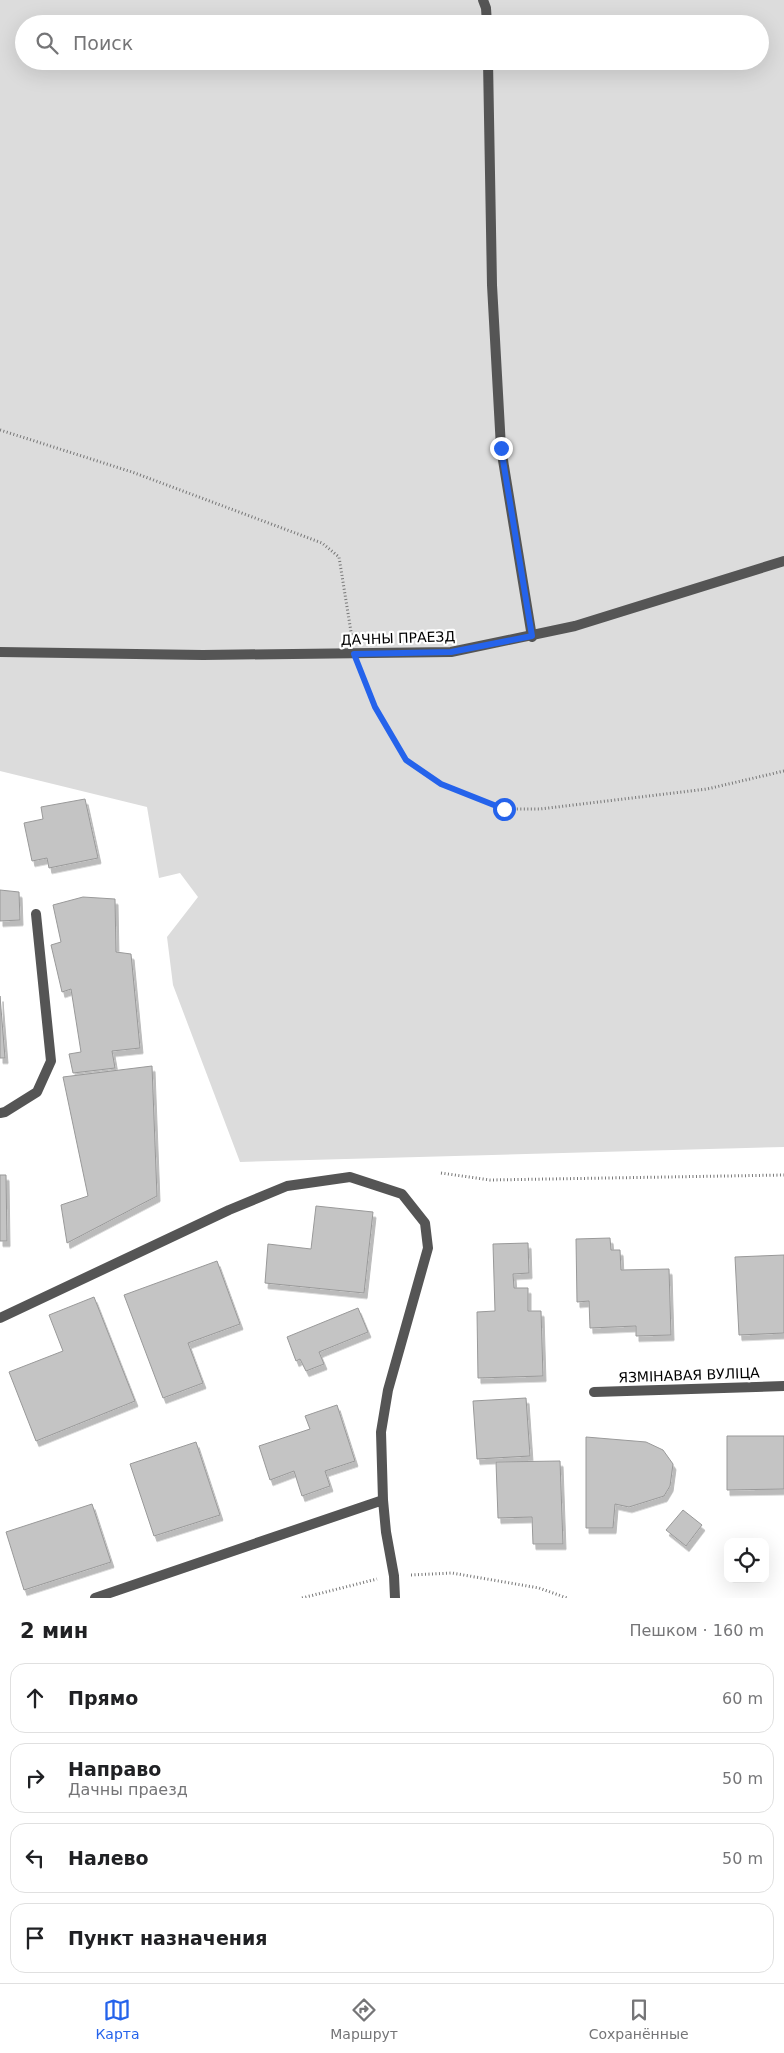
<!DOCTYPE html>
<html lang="ru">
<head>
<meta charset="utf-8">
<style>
  :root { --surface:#fff; --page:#f6f6f6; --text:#202124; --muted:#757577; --line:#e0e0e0; --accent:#2563eb }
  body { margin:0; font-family:"DejaVu Sans",sans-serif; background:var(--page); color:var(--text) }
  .controls { position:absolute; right:15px; bottom:15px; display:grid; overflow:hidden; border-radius:10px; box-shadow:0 5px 20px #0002 }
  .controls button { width:45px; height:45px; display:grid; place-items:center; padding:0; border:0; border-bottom:1px solid var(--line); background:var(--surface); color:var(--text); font:25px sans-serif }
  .stop { position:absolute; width:15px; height:15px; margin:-11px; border:4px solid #2563eb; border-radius:50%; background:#fff }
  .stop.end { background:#2563eb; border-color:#fff; box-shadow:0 1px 5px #0008 }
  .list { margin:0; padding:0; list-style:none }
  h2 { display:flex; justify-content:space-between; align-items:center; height:65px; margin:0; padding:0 20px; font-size:21px }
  h2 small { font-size:16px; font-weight:400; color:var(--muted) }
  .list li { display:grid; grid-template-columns:32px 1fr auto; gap:15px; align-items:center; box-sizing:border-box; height:70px; margin:0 10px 10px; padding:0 10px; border:1px solid var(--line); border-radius:15px }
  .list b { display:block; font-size:19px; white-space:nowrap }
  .list p { margin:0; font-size:16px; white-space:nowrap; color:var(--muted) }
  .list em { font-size:16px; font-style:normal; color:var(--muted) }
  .icon { flex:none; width:28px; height:28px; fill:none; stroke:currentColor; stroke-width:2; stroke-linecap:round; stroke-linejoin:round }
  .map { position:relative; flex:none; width:784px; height:1598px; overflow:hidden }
  .search { position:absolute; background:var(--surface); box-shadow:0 5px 20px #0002; left:15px; right:15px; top:15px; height:55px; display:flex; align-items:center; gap:12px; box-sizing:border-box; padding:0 18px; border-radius:28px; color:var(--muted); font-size:19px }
  .sheet { height:385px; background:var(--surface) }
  nav { display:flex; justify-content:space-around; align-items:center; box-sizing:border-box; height:70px; border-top:1px solid var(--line); background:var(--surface); font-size:14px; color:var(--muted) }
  nav a { display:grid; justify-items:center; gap:2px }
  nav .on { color:var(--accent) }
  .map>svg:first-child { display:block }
  .green { fill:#dcdcdc; fill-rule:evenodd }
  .building { fill:#c4c4c4; stroke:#999; filter:url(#shadow) }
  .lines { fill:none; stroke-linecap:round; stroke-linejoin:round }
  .path { stroke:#777; stroke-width:3; stroke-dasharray:1 2.5; stroke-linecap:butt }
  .service { stroke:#555; stroke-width:10 }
  .minor { stroke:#555; stroke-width:10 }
  .route { stroke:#2563eb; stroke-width:6 }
  .labels { text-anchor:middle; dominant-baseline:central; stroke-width:4.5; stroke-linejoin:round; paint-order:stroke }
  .street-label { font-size:14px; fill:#000; stroke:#fff }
</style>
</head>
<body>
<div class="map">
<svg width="784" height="1598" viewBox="0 0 784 1598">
  <defs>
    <filter id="shadow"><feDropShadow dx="3" dy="5.5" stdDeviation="0" flood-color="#0004"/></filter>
  </defs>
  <rect width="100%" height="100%" fill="#fff"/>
  <!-- green -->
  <path class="green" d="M 0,0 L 784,0 L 784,1147 L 240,1162 L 173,985 L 167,937 L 198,897 L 180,873 L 159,878 L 147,807 L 0,771 ZM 24,24 L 760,24 L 760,61 L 24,61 Z"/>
  <!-- building -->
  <path class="building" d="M 85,799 L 98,858 L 49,868 L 47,858 L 32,861 L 24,823 L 43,819 L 41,807 Z
    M 0,890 L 19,892 L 20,920 L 0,921 Z
    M 83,897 L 115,899 L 116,952 L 131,954 L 140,1048 L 112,1051 L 115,1068 L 73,1073 L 69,1054 L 81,1052 L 71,989 L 62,992 L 51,945 L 61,942 L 53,905 Z
    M 0,996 L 5,1058 L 0,1058 Z
    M 152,1066 L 157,1196 L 67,1243 L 61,1205 L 88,1196 L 63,1077 Z
    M 0,1175 L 6,1175 L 7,1241 L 0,1241 Z
    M 316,1206 L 373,1212 L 364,1293 L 265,1283 L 268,1244 L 311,1249 Z
    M 610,1238 L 611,1250 L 620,1250 L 621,1270 L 669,1269 L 671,1335 L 636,1336 L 636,1326 L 590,1328 L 589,1301 L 577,1302 L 576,1239 Z
    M 528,1243 L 529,1273 L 513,1274 L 514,1288 L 528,1288 L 528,1311 L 541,1311 L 543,1376 L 478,1378 L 477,1312 L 495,1311 L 493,1244 Z
    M 784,1255 L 784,1333 L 739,1335 L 735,1257 Z
    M 217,1261 L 240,1324 L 188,1343 L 203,1383 L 163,1398 L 124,1295 Z
    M 94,1297 L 135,1401 L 36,1441 L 9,1372 L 63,1351 L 49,1315 Z
    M 358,1308 L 368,1332 L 319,1352 L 324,1364 L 306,1371 L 300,1359 L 296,1361 L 287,1337 Z
    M 526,1398 L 530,1456 L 477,1459 L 473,1401 Z
    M 337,1405 L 355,1461 L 325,1471 L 330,1486 L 302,1496 L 294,1471 L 270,1480 L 259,1446 L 310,1429 L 305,1416 Z
    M 727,1436 L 784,1436 L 784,1489 L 727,1490 Z
    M 586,1437 L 646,1442 L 663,1450 L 673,1464 L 670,1486 L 664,1496 L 629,1507 L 615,1504 L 613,1528 L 586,1528 Z
    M 196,1442 L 220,1515 L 154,1536 L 130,1464 Z
    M 560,1461 L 563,1544 L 533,1544 L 532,1517 L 498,1518 L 496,1462 Z
    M 92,1504 L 111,1562 L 24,1590 L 6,1532 Z
    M 683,1510 L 702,1525 L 686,1546 L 666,1530 Z"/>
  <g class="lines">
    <!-- path -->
    <path class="path" d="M 0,430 L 132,472 L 322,543 L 339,557 L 352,638
      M 361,670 L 375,707 L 406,760 L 441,784 L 504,809 L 540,809 L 707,789 L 784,771
      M 441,1173 L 490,1180 L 784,1175
      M 411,1575 L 452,1573 L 539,1588 L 567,1598
      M 302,1598 L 377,1579"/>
    <!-- service -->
    <path class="service" d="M 483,0 L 486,8 L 487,24
      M 488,61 L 492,285 L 501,448 L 532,637
      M 0,1113 L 5,1112 L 37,1092 L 51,1061 L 36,914
      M 0,1318 L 229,1210 L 287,1186 L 350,1177 L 402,1194 L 425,1223 L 428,1248 L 388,1390 L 381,1432 L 383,1500 L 386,1532 L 394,1576 L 395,1598
      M 594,1392 L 784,1386
      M 95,1598 L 383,1500"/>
    <!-- minor -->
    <path class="minor" d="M 0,652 L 203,655 L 451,652 L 575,626 L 784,561"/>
  </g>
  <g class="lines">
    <!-- route -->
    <path class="route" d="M 501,448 L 532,636 L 451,652 L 354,654 L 375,707 L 406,760 L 441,784 L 504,809"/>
  </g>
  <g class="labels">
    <!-- street labels -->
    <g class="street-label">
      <text transform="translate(398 638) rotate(-2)">ДАЧНЫ ПРАЕЗД</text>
      <text transform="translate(689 1375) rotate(-2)">ЯЗМІНАВАЯ ВУЛІЦА</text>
    </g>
  </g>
</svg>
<div class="controls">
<button><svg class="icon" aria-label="locate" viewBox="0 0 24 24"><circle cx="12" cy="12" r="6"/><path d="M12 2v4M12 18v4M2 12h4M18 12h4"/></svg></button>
</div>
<div class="stop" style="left:504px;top:809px"></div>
<div class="stop end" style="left:501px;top:448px"></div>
<div class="search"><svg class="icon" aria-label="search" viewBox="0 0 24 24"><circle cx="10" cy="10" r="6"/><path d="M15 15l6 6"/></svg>Поиск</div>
</div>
<section class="sheet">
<h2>2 мин<small>Пешком · 160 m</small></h2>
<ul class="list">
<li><svg class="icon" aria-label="ahead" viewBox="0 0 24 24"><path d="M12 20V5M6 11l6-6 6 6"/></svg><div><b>Прямо</b></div><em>60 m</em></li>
<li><svg class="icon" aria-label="right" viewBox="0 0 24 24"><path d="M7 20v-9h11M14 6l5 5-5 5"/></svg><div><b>Направо</b><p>Дачны праезд</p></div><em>50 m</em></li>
<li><svg class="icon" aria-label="left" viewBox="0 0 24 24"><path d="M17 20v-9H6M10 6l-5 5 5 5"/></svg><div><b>Налево</b></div><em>50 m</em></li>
<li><svg class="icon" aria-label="arrive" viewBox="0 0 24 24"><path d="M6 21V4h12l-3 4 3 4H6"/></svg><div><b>Пункт назначения</b></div></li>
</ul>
</section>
<nav>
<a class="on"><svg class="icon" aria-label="map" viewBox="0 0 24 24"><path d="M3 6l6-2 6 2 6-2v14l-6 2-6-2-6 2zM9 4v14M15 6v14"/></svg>Карта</a>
<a><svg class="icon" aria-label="directions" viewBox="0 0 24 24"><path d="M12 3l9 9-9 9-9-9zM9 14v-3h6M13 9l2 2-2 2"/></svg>Маршрут</a>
<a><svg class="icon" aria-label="saved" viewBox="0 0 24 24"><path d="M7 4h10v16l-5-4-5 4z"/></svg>Сохранённые</a>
</nav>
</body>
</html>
